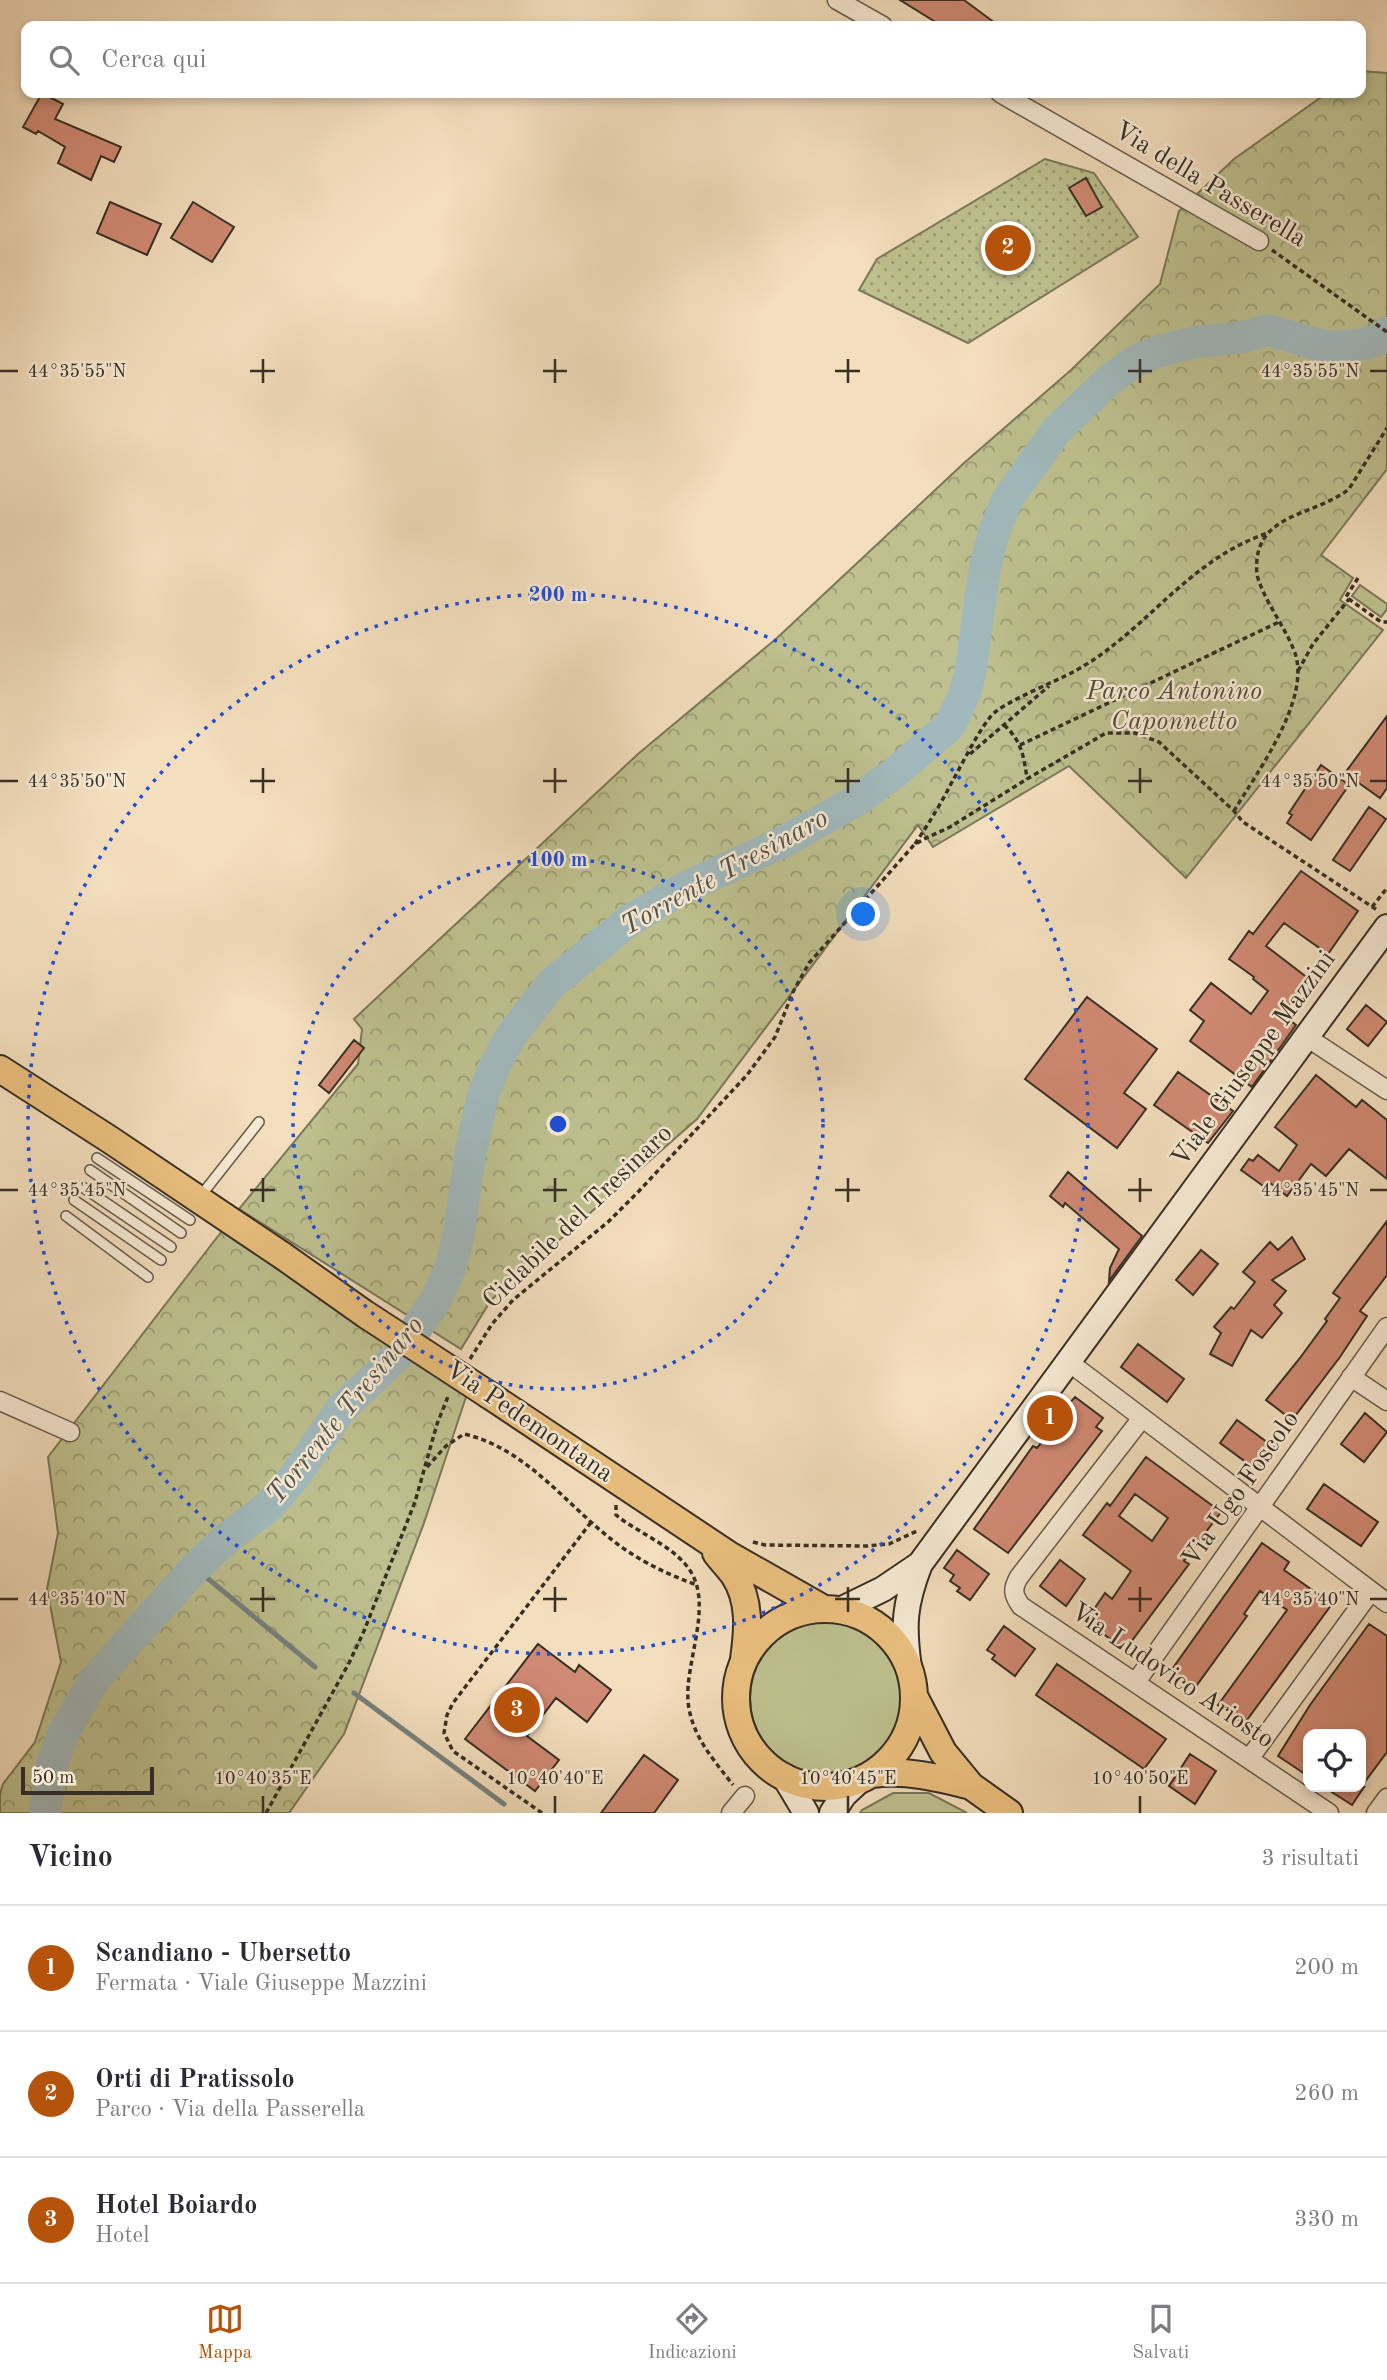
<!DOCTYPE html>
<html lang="it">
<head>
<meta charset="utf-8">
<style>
  :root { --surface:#fff; --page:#f7f7f7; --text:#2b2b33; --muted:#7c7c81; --line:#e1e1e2; --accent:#b45309 }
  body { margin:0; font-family:"Old Standard TT",serif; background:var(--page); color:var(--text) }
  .controls { position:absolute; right:21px; bottom:21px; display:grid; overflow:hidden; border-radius:14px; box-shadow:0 4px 10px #0003 }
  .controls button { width:63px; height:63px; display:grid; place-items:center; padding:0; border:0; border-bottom:2px solid var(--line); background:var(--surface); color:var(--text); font:35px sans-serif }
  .scale { position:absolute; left:21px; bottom:18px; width:133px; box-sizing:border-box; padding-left:7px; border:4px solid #372f25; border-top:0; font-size:19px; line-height:24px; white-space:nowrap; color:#372f25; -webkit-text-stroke:5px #f7ead4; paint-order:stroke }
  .you { position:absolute; left:864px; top:915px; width:24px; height:24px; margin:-18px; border:5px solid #fff; border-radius:50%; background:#1a73e8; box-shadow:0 0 0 10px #1a73e833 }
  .badge { display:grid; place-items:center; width:46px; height:46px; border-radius:50%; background:var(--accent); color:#fff; font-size:23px; font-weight:700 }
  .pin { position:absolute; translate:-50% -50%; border:4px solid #fff; box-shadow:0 2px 7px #0006 }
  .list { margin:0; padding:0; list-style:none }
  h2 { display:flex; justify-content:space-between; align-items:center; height:91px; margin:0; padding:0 28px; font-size:30px }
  h2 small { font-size:23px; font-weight:400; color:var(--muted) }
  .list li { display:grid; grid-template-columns:46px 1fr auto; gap:21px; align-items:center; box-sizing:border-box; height:126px; padding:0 28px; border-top:2px solid var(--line) }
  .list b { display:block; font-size:26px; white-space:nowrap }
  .list p { margin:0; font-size:23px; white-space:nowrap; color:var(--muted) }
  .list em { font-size:23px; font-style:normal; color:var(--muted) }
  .icon { flex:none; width:38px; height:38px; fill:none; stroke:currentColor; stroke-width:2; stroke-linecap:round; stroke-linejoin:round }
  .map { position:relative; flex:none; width:1387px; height:1813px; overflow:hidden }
  .search { position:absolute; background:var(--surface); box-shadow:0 4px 10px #0003; left:21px; right:21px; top:21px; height:77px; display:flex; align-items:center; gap:18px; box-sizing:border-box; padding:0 24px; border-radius:14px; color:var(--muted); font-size:26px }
  .sheet { height:469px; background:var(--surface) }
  nav { display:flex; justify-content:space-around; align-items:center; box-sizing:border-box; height:98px; border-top:2px solid var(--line); background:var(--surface); font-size:19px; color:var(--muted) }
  nav a { display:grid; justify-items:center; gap:4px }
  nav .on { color:var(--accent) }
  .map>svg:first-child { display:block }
  .grass { fill:#bec08f; stroke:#7a785a; stroke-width:2 }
  .forest { fill:url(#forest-crowns); stroke:#7a785a; stroke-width:2 }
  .garden { fill:url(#garden-dots); stroke:#7a785a; stroke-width:2 }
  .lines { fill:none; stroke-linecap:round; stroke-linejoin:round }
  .stream { stroke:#778280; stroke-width:5 }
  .river { stroke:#a1b9bc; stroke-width:32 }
  .building { fill:#d08973; stroke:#372f25; stroke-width:2; fill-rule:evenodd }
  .lane-casing { stroke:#665b4b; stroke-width:12 }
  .street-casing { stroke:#665b4b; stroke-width:21 }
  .secondary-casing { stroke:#372f25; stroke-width:28 }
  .primary-casing { stroke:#372f25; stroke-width:30 }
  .path { stroke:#372f25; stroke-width:3.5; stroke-dasharray:5 3.5; stroke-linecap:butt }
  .lane { stroke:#f7ead4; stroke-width:9 }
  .street { stroke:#f7ead4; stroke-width:18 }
  .secondary { stroke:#f7ead4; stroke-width:24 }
  .primary { stroke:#eabf7e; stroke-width:26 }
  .primary-bridge-casing { stroke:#372f25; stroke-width:30; stroke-linecap:butt }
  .primary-bridge { stroke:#eabf7e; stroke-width:26 }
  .ticks { fill:none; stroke:#372f25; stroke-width:2.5 }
  .ring { fill:none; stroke:#1d4ed8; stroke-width:3.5; stroke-dasharray:3.5 7 }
  .labels { text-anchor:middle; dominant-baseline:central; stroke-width:5; stroke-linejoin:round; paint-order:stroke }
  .street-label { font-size:26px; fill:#372f25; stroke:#f7ead4 }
  .park-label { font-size:26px; font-style:italic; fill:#524c3a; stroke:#f7ead4 }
  .water-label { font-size:28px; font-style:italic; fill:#52524b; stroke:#f7ead4 }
  .ticks-label { font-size:18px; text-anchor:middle; fill:#372f25; stroke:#f7ead4; stroke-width:5; stroke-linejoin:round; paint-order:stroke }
  .centre { fill:#1d4ed8; stroke:#f7ead4; stroke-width:3.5 }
  .ring-label { font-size:21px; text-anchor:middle; font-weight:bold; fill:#1d4ed8; stroke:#f7ead4; stroke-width:5; stroke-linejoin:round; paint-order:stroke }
</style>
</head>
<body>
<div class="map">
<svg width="1387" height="1813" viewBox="0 0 1387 1813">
  <defs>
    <pattern id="forest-crowns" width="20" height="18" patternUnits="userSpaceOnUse" patternTransform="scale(1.75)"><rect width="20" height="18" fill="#bec08f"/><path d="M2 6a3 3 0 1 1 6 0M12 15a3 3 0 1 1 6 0" fill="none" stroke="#9b9c75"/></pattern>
    <pattern id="garden-dots" width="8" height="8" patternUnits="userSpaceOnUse" patternTransform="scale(1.75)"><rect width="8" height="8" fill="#bec08f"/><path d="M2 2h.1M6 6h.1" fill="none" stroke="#9b9c75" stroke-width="1.8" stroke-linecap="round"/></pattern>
  </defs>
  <rect width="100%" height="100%" fill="#f3debd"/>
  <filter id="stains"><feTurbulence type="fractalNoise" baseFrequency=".00286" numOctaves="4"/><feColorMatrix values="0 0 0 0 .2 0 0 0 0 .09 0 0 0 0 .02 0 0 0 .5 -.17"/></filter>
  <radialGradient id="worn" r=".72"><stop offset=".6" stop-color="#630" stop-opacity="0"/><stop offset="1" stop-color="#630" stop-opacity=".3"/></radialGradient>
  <!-- grass -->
  <path class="grass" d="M 1360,585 L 1387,604 L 1387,609 L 1381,617 L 1352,596 Z
    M750 1698a76 76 0 1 1 152 0a76 76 0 1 1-152 0Z
    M 893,1793 L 929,1793 L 967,1813 L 860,1813 L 862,1810 Z"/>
  <!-- forest -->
  <path class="forest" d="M 1361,71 L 1387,73 L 1387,469 L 1321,555 L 1353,578 L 1340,600 L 1383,630 L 1186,878 L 1069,766 L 933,847 L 918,825 L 697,1119 L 491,1300 L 461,1349 L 239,1209 L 358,1064 L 362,1029 L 354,1019 L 638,754 L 777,638 L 964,463 L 1071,370 L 1160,284 L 1179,211 L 1234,159 L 1327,93 L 1361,93 Z
    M 225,1227 L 467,1394 L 424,1523 L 344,1734 L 289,1813 L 0,1813 L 0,1794 L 3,1784 L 35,1742 L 61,1662 L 47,1589 L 58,1533 L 48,1457 Z"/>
  <!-- garden -->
  <path class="garden" d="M 1045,159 L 1094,173 L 1138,237 L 968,343 L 859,290 L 877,259 Z"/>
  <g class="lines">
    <!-- stream -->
    <path class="stream" d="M 195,1568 L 315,1667
      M 354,1693 L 504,1804"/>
    <!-- river -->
    <path class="river" d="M 45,1813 L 52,1765 L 63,1734 L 94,1680 L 195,1568 L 225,1540 L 269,1506 L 295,1476 L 340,1410 L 398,1355 L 436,1300 L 451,1266 L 458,1238 L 471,1150 L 483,1095 L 492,1072 L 510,1037 L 551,984 L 629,921 L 682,889 L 785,841 L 857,800 L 897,771 L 950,725 L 965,693 L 970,674 L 985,568 L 994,532 L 1007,500 L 1057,430 L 1109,380 L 1134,362 L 1159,351 L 1196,342 L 1243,337 L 1268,330 L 1316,344 L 1336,347 L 1365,344 L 1380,339 L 1387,333"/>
  </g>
  <!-- building -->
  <path class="building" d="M 900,0 L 964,0 L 999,26 L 942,26 Z
    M 42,93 L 63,104 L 55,119 L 121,147 L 114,162 L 101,156 L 91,180 L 58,163 L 65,147 L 38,131 L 36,134 L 23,127 Z
    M 1086,178 L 1102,207 L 1086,216 L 1069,188 Z
    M 110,202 L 161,224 L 147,255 L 97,233 Z
    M 193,202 L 234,227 L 212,262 L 171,238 Z
    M 1387,716 L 1387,788 L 1380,798 L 1345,773 Z
    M 1321,765 L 1349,785 L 1311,840 L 1287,823 L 1292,815 L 1289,813 Z
    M 1369,807 L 1386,819 L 1350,871 L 1333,860 Z
    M 1301,871 L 1358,911 L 1328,954 L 1284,923 L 1266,946 L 1309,979 L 1282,1014 L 1296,1025 L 1252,1087 L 1190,1041 L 1204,1021 L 1190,1010 L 1211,983 L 1251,1014 L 1268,991 L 1253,979 L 1254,977 L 1229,959 L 1249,931 L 1253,934 Z
    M 1087,997 L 1157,1049 L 1124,1093 L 1146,1109 L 1117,1148 L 1025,1079 Z
    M 1366,1005 L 1387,1022 L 1368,1046 L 1347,1029 Z
    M 354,1040 L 364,1048 L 329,1093 L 319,1085 Z
    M 1178,1072 L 1233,1111 L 1208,1143 L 1154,1105 Z
    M 1316,1075 L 1356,1107 L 1362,1100 L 1387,1120 L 1387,1179 L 1349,1149 L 1326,1176 L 1311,1164 L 1287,1196 L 1270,1183 L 1266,1188 L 1241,1170 L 1249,1159 L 1253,1161 L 1258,1155 L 1279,1171 L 1297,1145 L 1275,1127 Z
    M 1068,1172 L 1142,1236 L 1109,1281 L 1110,1268 L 1119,1249 L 1065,1203 L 1063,1207 L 1050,1196 Z
    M 1387,1221 L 1387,1275 L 1360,1311 L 1367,1316 L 1340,1357 L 1292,1420 L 1266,1400 L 1300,1358 L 1327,1321 L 1325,1319 L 1340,1298 L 1333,1293 Z
    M 1292,1237 L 1305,1259 L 1272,1280 L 1286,1291 L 1274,1305 L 1282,1313 L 1262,1338 L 1251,1330 L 1232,1366 L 1210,1354 L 1221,1333 L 1214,1327 L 1231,1307 L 1234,1309 L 1255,1282 L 1243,1272 L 1270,1242 L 1278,1250 Z
    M 1201,1250 L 1218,1264 L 1193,1295 L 1176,1280 Z
    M 1138,1344 L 1184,1379 L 1167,1402 L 1121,1367 Z
    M 1075,1397 L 1103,1418 L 1096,1427 L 1102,1431 L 1008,1553 L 974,1529 L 1033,1446 L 1037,1448 L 1056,1423 L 1054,1421 Z
    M 1365,1413 L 1387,1432 L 1364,1462 L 1341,1444 Z
    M 1237,1420 L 1275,1448 L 1258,1471 L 1220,1443 Z
    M 1146,1457 L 1221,1512 L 1184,1561 L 1189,1564 L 1125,1650 L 1086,1621 L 1105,1593 L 1112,1599 L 1131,1571 L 1083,1535 L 1107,1503 L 1110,1506 ZM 1135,1494 L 1168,1518 L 1152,1541 L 1119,1516 Z
    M 1324,1484 L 1378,1522 L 1361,1546 L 1307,1509 Z
    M 1262,1543 L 1289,1562 L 1284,1570 L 1332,1604 L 1244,1724 L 1218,1705 L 1287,1610 L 1260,1591 L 1244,1614 L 1247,1616 L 1194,1689 L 1170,1672 Z
    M 957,1550 L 989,1574 L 970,1600 L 957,1591 L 960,1588 L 950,1581 L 954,1575 L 944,1568 Z
    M 1060,1560 L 1085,1579 L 1066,1606 L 1040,1586 Z
    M 1369,1624 L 1387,1636 L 1387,1752 L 1361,1787 L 1364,1787 L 1352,1805 L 1324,1787 L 1361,1787 L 1361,1734 L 1308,1734 L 1308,1776 L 1278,1756 L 1310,1705 Z
    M 1004,1626 L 1035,1649 L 1015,1676 L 992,1659 L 995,1655 L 987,1650 Z
    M 538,1644 L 575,1672 L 579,1665 L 611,1690 L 587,1722 L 556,1698 L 527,1736 L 559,1760 L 535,1791 L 465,1739 Z
    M 1057,1664 L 1166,1739 L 1144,1769 L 1036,1695 Z
    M 1190,1754 L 1216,1771 L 1195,1804 L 1169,1786 Z
    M 644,1755 L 678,1780 L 654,1813 L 601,1813 Z"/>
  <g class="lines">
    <!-- lane casing -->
    <g class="lane-casing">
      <path id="lane" d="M 97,1158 L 190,1220
        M 90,1170 L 181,1233
        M 81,1186 L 171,1247
        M 199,1198 L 259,1122
        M 74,1200 L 161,1260
        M 66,1216 L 148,1277"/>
    </g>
    <!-- street casing -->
    <g class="street-casing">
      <path id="street" d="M 837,0 L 883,26
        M 1000,93 L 1259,241
        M 1308,1038 L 1387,1090
        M 1070,1363 L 1387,1603
        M 1351,1377 L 1387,1401
        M 0,1401 L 70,1432
        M 1142,1418 L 1019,1577 C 1012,1589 1013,1595 1021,1606 L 1329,1813
        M 1136,1682 L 1387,1327
        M 1249,1759 L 1371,1591
        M 731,1813 L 745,1796
        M 1376,1813 L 1387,1798"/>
    </g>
    <!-- secondary casing -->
    <g class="secondary-casing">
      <path id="secondary" d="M 840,1610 L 883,1589 L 920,1564
        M 909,1668 C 903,1625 904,1605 920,1564 L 1387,927
        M 784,1776 L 806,1813
        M 832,1813 L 844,1795 L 860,1780"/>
    </g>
    <!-- primary casing -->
    <g class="primary-casing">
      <path id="primary" d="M 0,1069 L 109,1139 L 283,1256
        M 489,1395 L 729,1555 L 824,1609
        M 716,1553 C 722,1561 729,1568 734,1575 C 751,1601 748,1631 744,1659
        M736 1698a89 89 0 1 1 178 0a89 89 0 1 1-178 0Z
        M 915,1698 L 943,1752 L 971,1786 L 1009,1813
        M 872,1774 C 906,1770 937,1777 971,1786"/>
    </g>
    <!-- path -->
    <path class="path" d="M 1272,250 L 1387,332
      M 1358,578 L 1346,597 L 1381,622 L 1387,622
      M 1298,671 L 1313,644 L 1349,599
      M 1004,725 C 1021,740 1024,756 1027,779
      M 1020,745 L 1279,622
      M 970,754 L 1049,686
      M 1234,811 C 1257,772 1311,700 1295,653 C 1285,626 1265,603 1257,575 C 1251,512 1312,518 1349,489 L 1387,428
      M 915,844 C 929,823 942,802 953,780 C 965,759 976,735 991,716 C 1003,702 1055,682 1075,671 C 1146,632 1187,560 1268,533
      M 1372,907 L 1387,888
      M 470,1359 L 492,1324 L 513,1300 L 608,1222 L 639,1191 L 747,1075 L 775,1037 L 793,992 L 809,963 L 914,845 L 924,839 L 950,827 L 1027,779 L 1106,733 L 1135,733 L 1159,742 L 1234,811 L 1243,822 L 1377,910
      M 427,1467 L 446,1446 L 464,1434 C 529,1449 568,1508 620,1546 C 644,1563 669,1575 697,1585
      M 616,1505 L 616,1515 C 638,1533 672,1545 689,1569 C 714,1604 685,1661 688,1701 C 691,1735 713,1759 733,1785
      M 753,1542 L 765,1545 L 867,1546 L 889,1544 L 919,1530
      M 266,1813 L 349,1663 L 364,1631 L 415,1502 L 437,1424 L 449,1394
      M 542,1813 L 453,1751 L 444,1733 L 447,1715 L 453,1703 L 592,1521"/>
    <!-- lane -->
    <use href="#lane" class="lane"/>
    <!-- street -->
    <use href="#street" class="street"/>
    <!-- secondary -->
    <use href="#secondary" class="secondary"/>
    <!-- primary -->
    <use href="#primary" class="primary"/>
    <!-- primary-bridge casing -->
    <g class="primary-bridge-casing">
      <path id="primary-bridge" d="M 283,1256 L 365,1314 L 489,1395"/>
    </g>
    <!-- primary-bridge -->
    <use href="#primary-bridge" class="primary-bridge"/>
  </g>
  <!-- ticks -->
  <path class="ticks" d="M 263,359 L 263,383M 555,359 L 555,383M 848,359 L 848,383M 1140,359 L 1140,383M 0,371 L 18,371M 250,371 L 275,371M 543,371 L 567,371M 835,371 L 860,371M 1128,371 L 1152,371M 1370,371 L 1387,371M 263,768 L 263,793M 555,768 L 555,793M 848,768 L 848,793M 1140,768 L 1140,793M 0,781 L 18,781M 250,781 L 275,781M 543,781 L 567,781M 835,781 L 860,781M 1128,781 L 1152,781M 1370,781 L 1387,781M 263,1178 L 263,1202M 555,1178 L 555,1202M 848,1178 L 848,1202M 1140,1178 L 1140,1202M 0,1190 L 18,1190M 250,1190 L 275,1190M 543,1190 L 567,1190M 835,1190 L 860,1190M 1128,1190 L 1152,1190M 1370,1190 L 1387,1190M 263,1587 L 263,1612M 555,1587 L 555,1612M 848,1587 L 848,1612M 1140,1587 L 1140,1612M 0,1599 L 18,1599M 250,1599 L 275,1599M 543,1599 L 567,1599M 835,1599 L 860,1599M 1128,1599 L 1152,1599M 1370,1599 L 1387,1599M 263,1796 L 263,1813M 555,1796 L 555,1813M 848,1796 L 848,1813M 1140,1796 L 1140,1813"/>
  <!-- distance rings -->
  <g class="ring">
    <circle cx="558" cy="1124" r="265"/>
    <circle cx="558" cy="1124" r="530"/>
  </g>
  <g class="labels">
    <!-- street labels -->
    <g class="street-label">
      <text transform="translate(1210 185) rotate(31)">Via della Passerella</text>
      <text transform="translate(1254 1059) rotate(-54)">Viale Giuseppe Mazzini</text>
      <text transform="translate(578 1217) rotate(-44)">Ciclabile del Tresinaro</text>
      <text transform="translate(529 1422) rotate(34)">Via Pedemontana</text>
      <text transform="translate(1241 1489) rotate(-55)">Via Ugo Foscolo</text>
      <text transform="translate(1172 1676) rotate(34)">Via Ludovico Ariosto</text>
    </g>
    <!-- park labels -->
    <g class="park-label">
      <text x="1174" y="692">Parco Antonino<tspan x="1174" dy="30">Caponnetto</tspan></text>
    </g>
    <!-- water labels -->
    <g class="water-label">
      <text transform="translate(725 873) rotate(-29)">Torrente Tresinaro</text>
      <text transform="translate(346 1411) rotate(-51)">Torrente Tresinaro</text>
    </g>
  </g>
  <g class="ticks-label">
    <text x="77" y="377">44°35'55"N</text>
    <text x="1310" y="377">44°35'55"N</text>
    <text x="77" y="787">44°35'50"N</text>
    <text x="1310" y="787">44°35'50"N</text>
    <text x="77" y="1196">44°35'45"N</text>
    <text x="1310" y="1196">44°35'45"N</text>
    <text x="77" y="1605">44°35'40"N</text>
    <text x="1310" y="1605">44°35'40"N</text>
    <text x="263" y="1784">10°40'35"E</text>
    <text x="555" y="1784">10°40'40"E</text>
    <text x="848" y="1784">10°40'45"E</text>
    <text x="1140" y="1784">10°40'50"E</text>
  </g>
  <circle cx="558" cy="1124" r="10" class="centre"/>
  <g class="ring-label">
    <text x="558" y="601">200 m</text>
    <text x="558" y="866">100 m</text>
  </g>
  <rect width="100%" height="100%" filter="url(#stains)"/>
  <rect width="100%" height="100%" fill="url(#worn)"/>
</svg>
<div class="controls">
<button><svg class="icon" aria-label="locate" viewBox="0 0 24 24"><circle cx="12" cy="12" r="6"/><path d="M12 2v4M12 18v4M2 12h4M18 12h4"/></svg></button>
</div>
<div class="scale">50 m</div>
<div class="you"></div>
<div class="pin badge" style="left:1050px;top:1418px">1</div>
<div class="pin badge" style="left:1008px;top:248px">2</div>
<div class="pin badge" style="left:517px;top:1710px">3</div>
<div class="search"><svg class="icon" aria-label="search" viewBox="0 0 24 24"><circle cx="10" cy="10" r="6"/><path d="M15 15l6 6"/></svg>Cerca qui</div>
</div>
<section class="sheet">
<h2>Vicino<small>3 risultati</small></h2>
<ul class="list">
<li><span class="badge">1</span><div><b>Scandiano - Ubersetto</b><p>Fermata · Viale Giuseppe Mazzini</p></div><em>200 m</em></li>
<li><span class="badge">2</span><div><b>Orti di Pratissolo</b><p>Parco · Via della Passerella</p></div><em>260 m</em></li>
<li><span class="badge">3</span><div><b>Hotel Boiardo</b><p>Hotel</p></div><em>330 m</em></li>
</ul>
</section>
<nav>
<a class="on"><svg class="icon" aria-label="map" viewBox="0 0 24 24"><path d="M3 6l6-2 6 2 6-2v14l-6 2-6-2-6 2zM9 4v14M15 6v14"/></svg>Mappa</a>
<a><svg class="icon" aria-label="directions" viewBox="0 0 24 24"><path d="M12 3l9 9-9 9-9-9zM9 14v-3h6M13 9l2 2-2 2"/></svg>Indicazioni</a>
<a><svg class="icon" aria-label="saved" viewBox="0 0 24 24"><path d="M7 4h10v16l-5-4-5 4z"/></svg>Salvati</a>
</nav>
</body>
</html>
